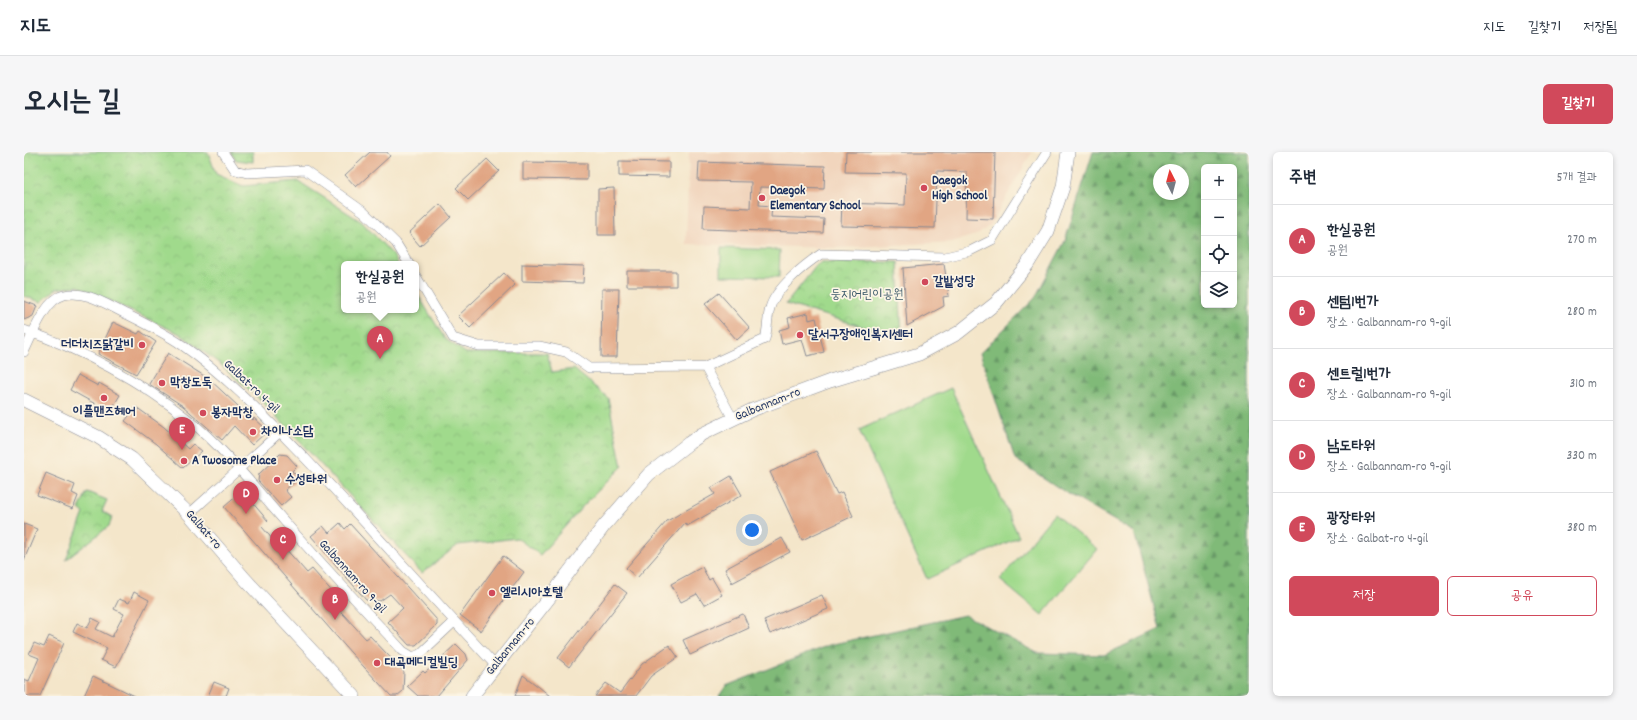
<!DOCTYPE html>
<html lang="ko">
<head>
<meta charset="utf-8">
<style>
  :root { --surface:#fff; --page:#f6f6f7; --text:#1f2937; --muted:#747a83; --line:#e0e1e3; --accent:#d1495b }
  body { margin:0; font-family:Dekko,"Poor Story",sans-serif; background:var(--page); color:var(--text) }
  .controls { position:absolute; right:12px; top:12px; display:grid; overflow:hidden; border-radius:6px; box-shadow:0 2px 6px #0003 }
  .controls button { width:36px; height:36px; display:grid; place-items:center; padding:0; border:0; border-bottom:1px solid var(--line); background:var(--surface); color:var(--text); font:20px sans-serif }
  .compass { position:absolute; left:1129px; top:12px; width:36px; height:36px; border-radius:50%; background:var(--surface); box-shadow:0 2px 6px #0003; rotate:354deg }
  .you { position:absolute; left:728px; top:378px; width:14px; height:14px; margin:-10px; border:3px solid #fff; border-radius:50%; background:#1a73e8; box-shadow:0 0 0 6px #1a73e833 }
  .badge { display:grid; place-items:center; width:26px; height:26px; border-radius:50%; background:var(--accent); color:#fff; font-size:13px; font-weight:700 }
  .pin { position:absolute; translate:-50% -33px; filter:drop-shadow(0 1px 2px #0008) }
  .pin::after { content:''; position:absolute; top:21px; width:14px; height:12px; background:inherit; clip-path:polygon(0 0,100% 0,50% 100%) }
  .popup { position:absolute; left:317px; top:109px; width:78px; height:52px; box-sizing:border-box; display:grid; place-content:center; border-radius:6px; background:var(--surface); filter:drop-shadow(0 1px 3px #0005); font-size:13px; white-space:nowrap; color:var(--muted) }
  .popup b { font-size:15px; color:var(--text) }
  .popup::after { content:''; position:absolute; left:50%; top:100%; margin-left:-8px; border:8px solid transparent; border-top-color:var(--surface) }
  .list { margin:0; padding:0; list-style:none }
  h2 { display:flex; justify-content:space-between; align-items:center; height:52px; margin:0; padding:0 16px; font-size:17px }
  h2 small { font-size:13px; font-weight:400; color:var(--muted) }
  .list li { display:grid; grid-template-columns:26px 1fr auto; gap:12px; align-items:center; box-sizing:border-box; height:72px; padding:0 16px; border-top:1px solid var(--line) }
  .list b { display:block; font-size:15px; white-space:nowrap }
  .list p { margin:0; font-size:13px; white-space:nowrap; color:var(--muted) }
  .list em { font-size:13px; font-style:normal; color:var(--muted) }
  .actions { display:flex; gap:8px; padding:12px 16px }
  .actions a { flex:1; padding:9px 0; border:1px solid var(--accent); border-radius:6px; text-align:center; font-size:14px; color:var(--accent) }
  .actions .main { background:var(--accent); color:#fff }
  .icon { flex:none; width:22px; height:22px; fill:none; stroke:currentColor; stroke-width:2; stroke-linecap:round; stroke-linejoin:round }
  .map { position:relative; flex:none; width:1225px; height:544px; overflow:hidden; border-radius:6px }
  header { display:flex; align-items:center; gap:24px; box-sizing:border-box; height:56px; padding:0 20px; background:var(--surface); border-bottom:1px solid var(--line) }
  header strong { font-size:19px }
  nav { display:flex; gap:22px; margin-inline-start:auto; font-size:14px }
  .intro { display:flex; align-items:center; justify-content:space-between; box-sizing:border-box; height:96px; padding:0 24px }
  h1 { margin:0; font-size:28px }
  .button { padding:10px 18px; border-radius:6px; background:var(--accent); color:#fff; font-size:14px; font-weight:700 }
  main { display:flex; gap:24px; padding:0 24px }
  aside { flex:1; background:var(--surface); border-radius:6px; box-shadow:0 2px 6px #0003 }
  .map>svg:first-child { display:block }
  .built { fill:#f1d5bd }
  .forest { fill:url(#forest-firs); stroke:#4e746b; fill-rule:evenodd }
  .park { fill:url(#park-crowns); stroke:#5e8475 }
  .pitch { fill:#a0da8c; stroke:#5e8475 }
  .building { fill:#e1a583 }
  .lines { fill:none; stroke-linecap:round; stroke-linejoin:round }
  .street-casing { stroke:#888a94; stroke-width:10 }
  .secondary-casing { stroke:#888a94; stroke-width:14 }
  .street { stroke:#fff; stroke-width:9 }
  .secondary { stroke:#fff; stroke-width:13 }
  .poi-dot { fill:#d1495b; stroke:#fcf5e5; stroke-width:1.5 }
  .labels { text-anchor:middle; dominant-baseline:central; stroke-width:3.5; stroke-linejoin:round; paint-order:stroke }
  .poi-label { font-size:13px; font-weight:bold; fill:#1b2f5e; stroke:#fcf5e5; text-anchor:start }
  .park-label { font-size:13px; fill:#3c5a6a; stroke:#fcf5e5 }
  .street-label { font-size:13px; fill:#1b2f5e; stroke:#fcf5e5 }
</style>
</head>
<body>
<header>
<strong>지도</strong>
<nav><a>지도</a><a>길찾기</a><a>저장됨</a></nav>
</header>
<div class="intro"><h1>오시는 길</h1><a class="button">길찾기</a></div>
<main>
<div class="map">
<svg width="1225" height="544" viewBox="0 0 1225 544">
  <defs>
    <pattern id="forest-firs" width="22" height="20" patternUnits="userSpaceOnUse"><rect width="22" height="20" fill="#80ba78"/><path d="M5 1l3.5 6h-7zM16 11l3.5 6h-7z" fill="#689866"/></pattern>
    <pattern id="park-crowns" width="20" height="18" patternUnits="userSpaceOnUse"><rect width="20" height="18" fill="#a0da8c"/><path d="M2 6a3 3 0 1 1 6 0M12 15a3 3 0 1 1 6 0" fill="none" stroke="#89bb7b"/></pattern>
  </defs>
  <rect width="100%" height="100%" fill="#fcf5e5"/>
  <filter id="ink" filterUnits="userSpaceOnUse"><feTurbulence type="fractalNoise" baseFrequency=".025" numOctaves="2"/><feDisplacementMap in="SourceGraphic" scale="8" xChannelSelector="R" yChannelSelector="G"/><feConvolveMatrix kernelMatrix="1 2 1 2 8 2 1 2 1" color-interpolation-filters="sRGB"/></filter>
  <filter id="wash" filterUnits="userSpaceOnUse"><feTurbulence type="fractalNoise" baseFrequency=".012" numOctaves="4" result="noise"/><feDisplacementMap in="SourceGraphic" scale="16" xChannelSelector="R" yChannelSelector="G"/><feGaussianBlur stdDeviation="0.9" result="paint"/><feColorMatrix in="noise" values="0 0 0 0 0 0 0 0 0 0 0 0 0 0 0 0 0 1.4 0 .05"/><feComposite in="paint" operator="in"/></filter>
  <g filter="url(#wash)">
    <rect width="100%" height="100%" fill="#f4e6ca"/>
    <!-- built -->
    <path class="built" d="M 665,0 L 1008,0 L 967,72 L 955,82 L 928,90 L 812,96 L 662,92 Z"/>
    <!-- forest -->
    <path class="forest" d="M 1069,0 L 1225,0 L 1225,544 L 695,544 L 702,534 L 805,493 L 941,463 L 1013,501 L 1080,503 L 1136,477 L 1110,380 L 1041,340 L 991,307 L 956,201 L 1011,146 L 1041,89 ZM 1180,15 L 1210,15 L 1210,153 L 1180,153 ZM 1135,18 L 1159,18 L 1159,42 L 1135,42 Z"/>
    <!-- park -->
    <path class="park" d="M 0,0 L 184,0 L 192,22 L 219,34 L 274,29 L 338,70 L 369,103 L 374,112 L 320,112 L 320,158 L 392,158 L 392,140 L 421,187 L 442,201 L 523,201 L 528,220 L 550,217 L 584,246 L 598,315 L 559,354 L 516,403 L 493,386 L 434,393 L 398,421 L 237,248 L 196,212 L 156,182 L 54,134 L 32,137 L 17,150 L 0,144 Z
      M 207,0 L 229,0 L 229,10 L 212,8 Z
      M 798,110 L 874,110 L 878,186 L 762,152 L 793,113 Z
      M 63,340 L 83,348 L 78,359 L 88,365 L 85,374 L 42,408 L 60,361 L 55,357 Z"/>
    <!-- pitch -->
    <path class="pitch" d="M 697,96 L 756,98 L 755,125 L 697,124 Z
      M 927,236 L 995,385 L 903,427 L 835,278 Z
      M 1030,362 L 1073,397 L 1018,463 L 976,428 Z"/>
    <g id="blocks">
      <!-- building -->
      <path class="building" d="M 346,0 L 363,0 L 366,4 L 332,35 L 321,23 Z
        M 822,0 L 971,0 L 969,67 L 942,66 L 943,20 L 913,19 L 911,76 L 817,74 L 818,51 L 881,53 L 882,21 L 821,20 Z
        M 463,7 L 475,19 L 444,48 L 432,36 Z
        M 595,9 L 645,10 L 645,25 L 595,24 Z
        M 499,10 L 563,11 L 563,28 L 499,27 Z
        M 675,10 L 801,14 L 800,37 L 736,35 L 735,53 L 748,54 L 747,65 L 800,67 L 799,81 L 679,77 L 680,54 L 726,56 L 727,30 L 674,29 Z
        M 590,36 L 591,83 L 574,83 L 574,37 Z
        M 416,52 L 427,65 L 396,94 L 385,81 Z
        M 498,112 L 560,114 L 559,131 L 498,129 Z
        M 920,112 L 925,144 L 919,145 L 920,154 L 883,174 L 879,116 Z
        M 603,119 L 652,119 L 652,134 L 603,134 Z
        M 480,121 L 491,133 L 446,176 L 434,164 Z
        M 578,137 L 595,137 L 593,205 L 577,205 Z
        M 695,141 L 726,176 L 713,188 L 681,152 Z
        M 0,149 L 13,154 L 9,164 L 0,168 Z
        M 784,161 L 785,168 L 792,166 L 800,200 L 783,204 L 778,187 L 758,192 L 755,178 L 766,175 L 764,166 Z
        M 89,170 L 114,182 L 116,179 L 132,190 L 112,222 L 74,202 Z
        M 144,201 L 185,227 L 229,268 L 230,266 L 240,275 L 240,282 L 228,293 L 210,274 L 198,288 L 159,254 L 125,232 Z
        M 54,223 L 74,234 L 75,231 L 96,243 L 86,260 L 46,238 Z
        M 112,255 L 140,275 L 164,297 L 169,292 L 178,299 L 159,316 L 132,292 L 101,269 Z
        M 792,299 L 813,342 L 818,340 L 829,364 L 778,388 L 746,320 Z
        M 256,302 L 263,303 L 273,314 L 268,319 L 275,326 L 261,338 L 267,345 L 257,354 L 234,329 L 235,322 Z
        M 22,321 L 51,333 L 48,341 L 54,344 L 49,357 L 13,343 Z
        M 707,324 L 718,343 L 663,374 L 661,371 L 613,426 L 602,416 L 643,369 L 691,342 L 687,336 Z
        M 215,342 L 221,342 L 244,369 L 238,375 L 250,389 L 253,387 L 283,421 L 288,417 L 313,445 L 308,450 L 342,487 L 346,484 L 380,520 L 379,539 L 373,544 L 367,544 L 327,501 L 200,355 Z
        M 316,371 L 321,377 L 326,372 L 413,468 L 413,473 L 392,493 L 385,493 L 364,470 L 379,456 L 366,442 L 356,449 L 342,448 L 287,384 L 299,374 L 305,381 Z
        M 0,372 L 13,377 L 0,408 Z
        M 758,386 L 766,400 L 708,431 L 701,417 Z
        M 479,404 L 500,420 L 457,479 L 436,463 Z
        M 678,415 L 685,428 L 688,426 L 698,443 L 680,453 L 673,442 L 657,450 L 647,432 Z
        M 591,432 L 603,441 L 545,515 L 534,506 Z
        M 110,440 L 125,448 L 92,515 L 77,508 L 83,496 L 49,480 L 53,471 L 63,476 L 68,466 L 76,470 L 72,477 L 88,485 L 100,462 L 90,457 L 95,447 L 105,451 Z
        M 798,443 L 804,457 L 746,482 L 740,468 Z
        M 719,462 L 725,476 L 666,503 L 659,488 Z
        M 25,484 L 40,491 L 16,544 L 0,544 L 0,527 L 5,529 L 15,506 L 5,502 L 10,491 L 20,495 Z
        M 432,492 L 442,502 L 444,508 L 413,544 L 394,544 L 383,534 L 399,519 L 401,521 Z
        M 645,493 L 654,505 L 627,524 L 612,544 L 571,544 L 582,531 L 596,541 L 618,512 Z
        M 499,523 L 515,535 L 526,544 L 491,544 Z
        M 69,524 L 111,544 L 60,544 Z
        M 190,530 L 205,536 L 202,544 L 184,544 Z"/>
    </g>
  </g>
  <g filter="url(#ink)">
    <use href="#blocks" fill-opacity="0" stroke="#888a94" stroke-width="1"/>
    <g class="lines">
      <!-- street casing -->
      <g class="street-casing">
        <path id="street" d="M 199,0 L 211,18 L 223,21 L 281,18 L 340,60 L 372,91 L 385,112
          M 392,124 L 429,186 L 455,194 L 515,194 L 542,200 L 565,216 L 681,215 L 741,187 C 744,176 743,166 746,156 C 751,137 780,113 797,102 L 921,105 L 946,99 L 968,88 L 1023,0
          M 0,178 C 57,197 118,230 165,268 C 201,297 231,336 262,371 C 300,415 340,457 379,499 L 389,505 L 396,502 L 430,470
          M 0,200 C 8,184 21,147 40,143 C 60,138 80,151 98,160 C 118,170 139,180 158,193 C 204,225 242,266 281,306 C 345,374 407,445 472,514
          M 681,215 L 709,267
          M 165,362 L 256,280"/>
      </g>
      <!-- secondary casing -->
      <g class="secondary-casing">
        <path id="secondary" d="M 0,248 L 74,285 L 108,307 L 165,362 L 221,427 L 330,544
          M 448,544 L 533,436 L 579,375 L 625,322 L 665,291 L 678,282 L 728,258 L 806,229 L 895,202 L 934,181 L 972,151 L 1003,113 L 1024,79 L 1039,35 L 1044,0"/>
      </g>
      <!-- street -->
      <use href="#street" class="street"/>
      <!-- secondary -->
      <use href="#secondary" class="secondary"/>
    </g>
  </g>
  <!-- markers -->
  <g class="poi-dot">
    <circle cx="900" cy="36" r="4"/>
    <circle cx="738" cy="46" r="4"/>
    <circle cx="901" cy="130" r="4"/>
    <circle cx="776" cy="183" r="4"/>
    <circle cx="118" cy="193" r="4"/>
    <circle cx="138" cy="231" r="4"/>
    <circle cx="80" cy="246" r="4"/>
    <circle cx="179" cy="261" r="4"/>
    <circle cx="229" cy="280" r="4"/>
    <circle cx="160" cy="309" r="4"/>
    <circle cx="253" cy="328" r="4"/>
    <circle cx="468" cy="441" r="4"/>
    <circle cx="353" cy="511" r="4"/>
  </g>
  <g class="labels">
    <!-- poi labels -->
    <g class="poi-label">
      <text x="908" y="29">Daegok<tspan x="908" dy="15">High School</tspan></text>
      <text x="746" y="39">Daegok<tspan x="746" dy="15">Elementary School</tspan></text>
      <text x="909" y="130">갈밭성당</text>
      <text x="784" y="183">달서구장애인복지센터</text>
      <text x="110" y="193" text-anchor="end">더더치즈닭갈비</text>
      <text x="146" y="231">막창도둑</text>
      <text x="80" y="260" text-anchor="middle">이플맨즈헤어</text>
      <text x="187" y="261">봉자막창</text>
      <text x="237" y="280">차이나소담</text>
      <text x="168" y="309">A Twosome Place</text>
      <text x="261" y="328">수성타워</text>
      <text x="476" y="441">엘리시아호텔</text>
      <text x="361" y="511">대곡메디컬빌딩</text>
    </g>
    <!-- park labels -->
    <g class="park-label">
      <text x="843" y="143">둥지어린이공원</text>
    </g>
    <!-- street labels -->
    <g class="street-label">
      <text transform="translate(227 235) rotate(43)">Galbat-ro 4-gil</text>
      <text transform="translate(744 253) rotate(-22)">Galbannam-ro</text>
      <text transform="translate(179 378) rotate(49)">Galbat-ro</text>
      <text transform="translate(328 425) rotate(48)">Galbannam-ro 9-gil</text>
      <text transform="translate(487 495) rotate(-51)">Galbannam-ro</text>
    </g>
  </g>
</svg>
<div class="controls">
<button>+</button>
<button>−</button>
<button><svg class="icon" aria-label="locate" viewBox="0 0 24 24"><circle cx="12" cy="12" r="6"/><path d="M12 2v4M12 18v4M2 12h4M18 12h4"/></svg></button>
<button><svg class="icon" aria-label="layers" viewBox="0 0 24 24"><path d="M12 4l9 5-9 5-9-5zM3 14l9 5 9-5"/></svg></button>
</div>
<svg class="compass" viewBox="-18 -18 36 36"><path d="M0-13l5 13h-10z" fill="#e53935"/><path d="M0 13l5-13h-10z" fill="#747a83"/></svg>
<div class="you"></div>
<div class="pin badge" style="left:356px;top:207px">A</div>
<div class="popup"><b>한실공원</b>공원</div>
<div class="pin badge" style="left:311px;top:468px">B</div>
<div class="pin badge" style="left:259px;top:408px">C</div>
<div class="pin badge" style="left:222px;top:362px">D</div>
<div class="pin badge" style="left:158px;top:298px">E</div>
</div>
<aside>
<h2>주변<small>5개 결과</small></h2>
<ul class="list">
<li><span class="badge">A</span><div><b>한실공원</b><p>공원</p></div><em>270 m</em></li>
<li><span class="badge">B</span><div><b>센텀1번가</b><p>장소 · Galbannam-ro 9-gil</p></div><em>280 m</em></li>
<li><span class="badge">C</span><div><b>센트럴1번가</b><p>장소 · Galbannam-ro 9-gil</p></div><em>310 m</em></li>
<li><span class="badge">D</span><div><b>남도타워</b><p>장소 · Galbannam-ro 9-gil</p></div><em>330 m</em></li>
<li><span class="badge">E</span><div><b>광장타워</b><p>장소 · Galbat-ro 4-gil</p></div><em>380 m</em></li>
</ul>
<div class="actions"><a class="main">저장</a><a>공유</a></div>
</aside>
</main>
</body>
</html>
